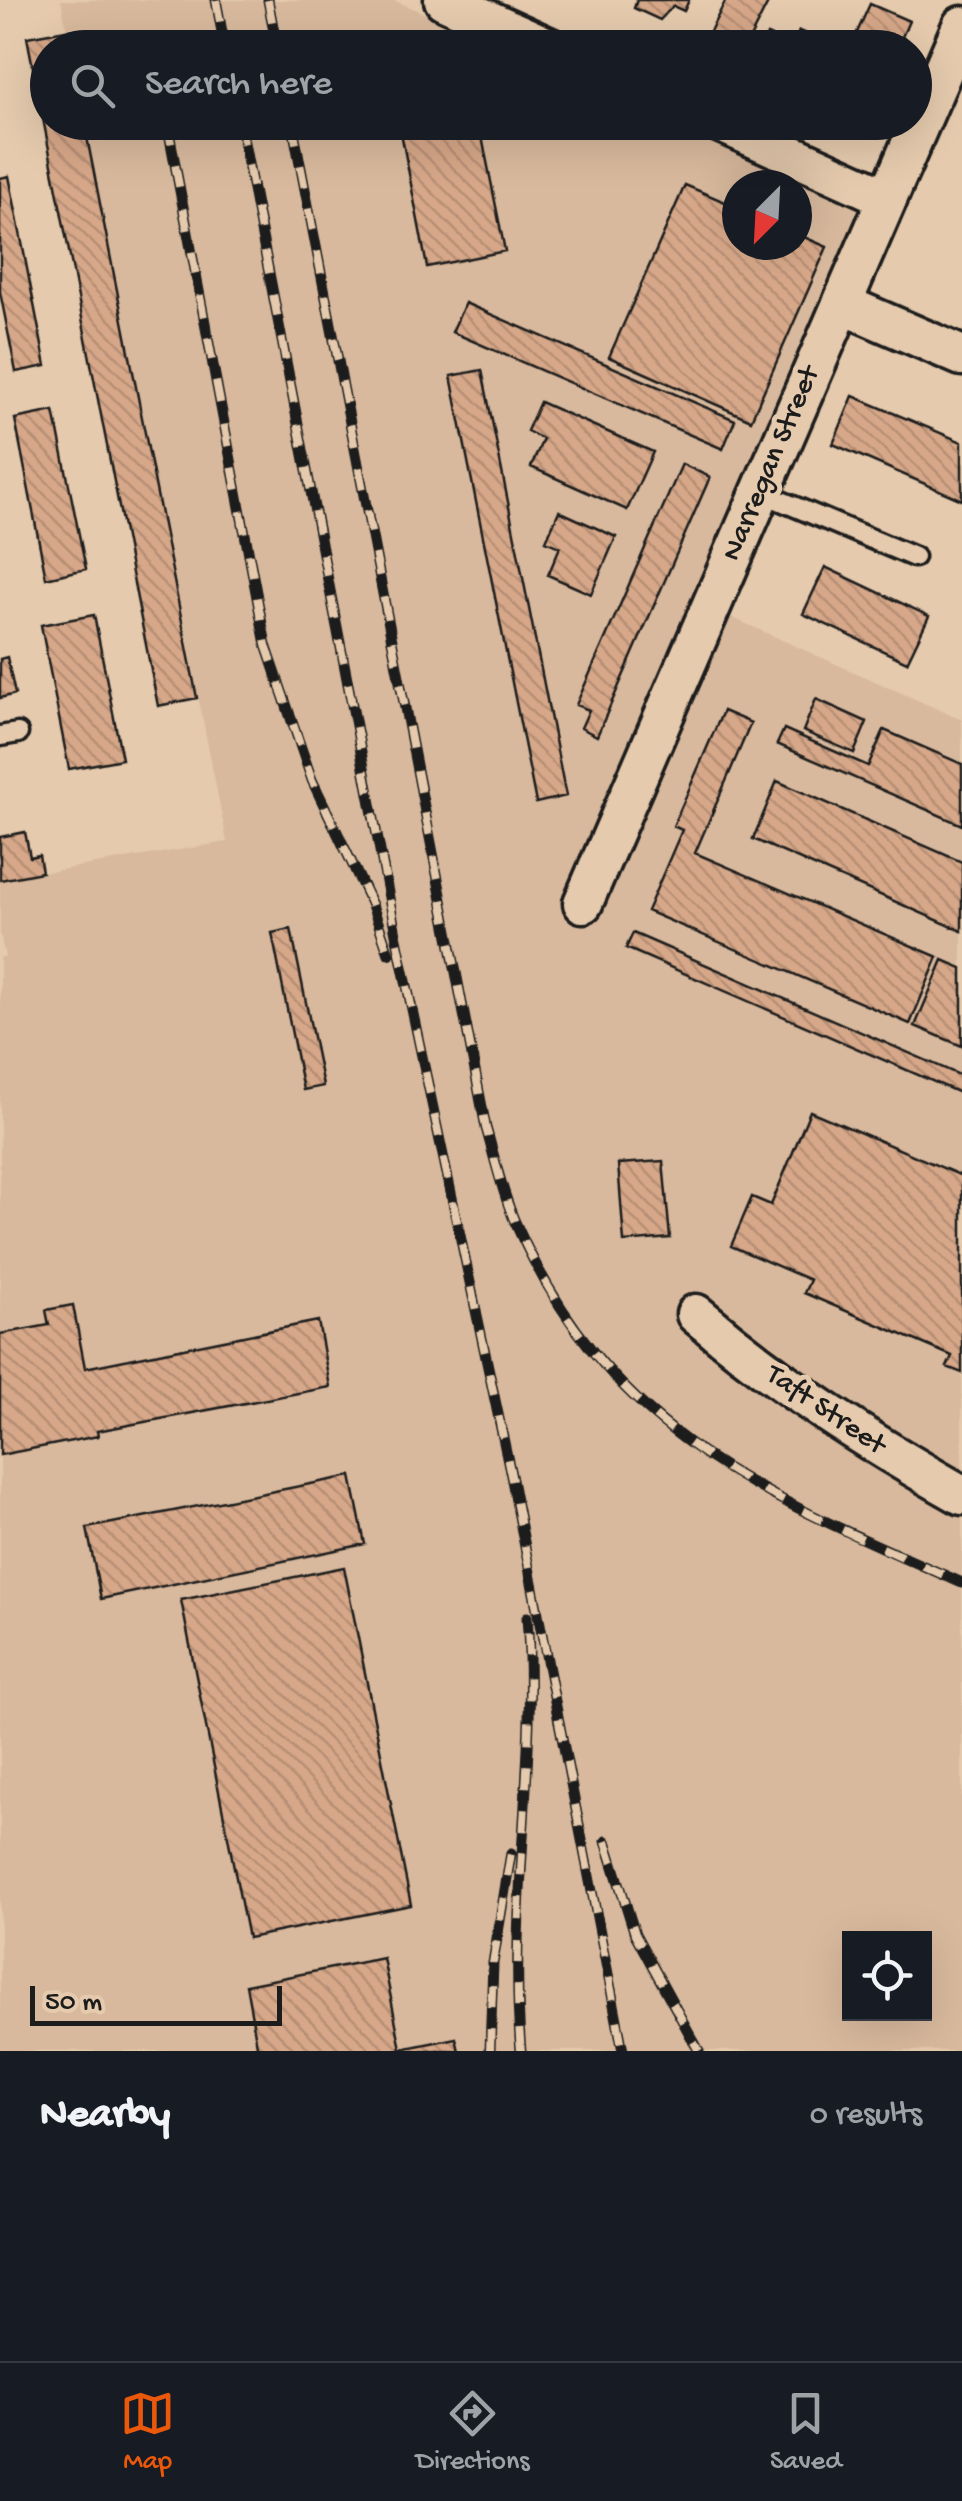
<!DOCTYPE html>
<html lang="en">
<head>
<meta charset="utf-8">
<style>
  :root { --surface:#171b24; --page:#242831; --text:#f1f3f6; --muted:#9ea1a6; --line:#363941; --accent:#ea580c }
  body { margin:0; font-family:"Gochi Hand",sans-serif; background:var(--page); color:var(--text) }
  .controls { position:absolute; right:30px; bottom:30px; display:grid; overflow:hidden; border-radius:0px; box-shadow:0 10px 40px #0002 }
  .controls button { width:90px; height:90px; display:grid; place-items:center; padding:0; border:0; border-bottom:2px solid var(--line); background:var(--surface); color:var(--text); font:50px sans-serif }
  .compass { position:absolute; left:722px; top:170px; width:90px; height:90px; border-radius:50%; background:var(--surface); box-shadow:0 10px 40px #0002; rotate:204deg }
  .scale { position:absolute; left:30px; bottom:25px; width:252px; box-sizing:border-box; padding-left:10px; border:5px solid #1c1c1c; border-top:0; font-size:28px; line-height:35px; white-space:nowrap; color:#1c1c1c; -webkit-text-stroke:8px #e5caad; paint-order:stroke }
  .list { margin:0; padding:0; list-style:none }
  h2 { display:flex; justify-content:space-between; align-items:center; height:130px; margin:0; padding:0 40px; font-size:42px }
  h2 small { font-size:32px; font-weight:400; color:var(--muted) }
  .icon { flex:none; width:55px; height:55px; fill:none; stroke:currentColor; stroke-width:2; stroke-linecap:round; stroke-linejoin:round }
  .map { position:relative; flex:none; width:962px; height:2051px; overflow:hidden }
  .search { position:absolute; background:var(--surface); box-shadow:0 10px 40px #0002; left:30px; right:30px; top:30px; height:110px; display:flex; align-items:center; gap:25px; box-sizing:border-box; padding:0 35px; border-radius:55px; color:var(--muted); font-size:38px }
  .sheet { height:310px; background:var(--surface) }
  nav { display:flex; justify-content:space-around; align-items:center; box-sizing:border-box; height:140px; border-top:2px solid var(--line); background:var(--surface); font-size:28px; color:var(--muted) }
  nav a { display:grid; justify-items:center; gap:5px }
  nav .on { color:var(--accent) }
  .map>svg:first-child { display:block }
  .built { fill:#d8b99d; fill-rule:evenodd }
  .building { fill:url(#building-back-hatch); stroke:#1c1c1c; stroke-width:2.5 }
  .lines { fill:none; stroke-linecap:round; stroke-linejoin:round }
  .service-casing { stroke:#1c1c1c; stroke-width:25 }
  .minor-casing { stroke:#1c1c1c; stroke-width:45 }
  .service { stroke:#e5caad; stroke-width:18 }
  .minor { stroke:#e5caad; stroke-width:38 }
  .rail-casing { stroke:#1c1c1c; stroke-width:11 }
  .rail { stroke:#e5caad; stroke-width:8; stroke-dasharray:22; stroke-linecap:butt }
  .labels { text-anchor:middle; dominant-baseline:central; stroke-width:10; stroke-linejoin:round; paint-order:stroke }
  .street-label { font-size:30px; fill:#1c1c1c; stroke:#e5caad }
</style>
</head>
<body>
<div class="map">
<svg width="962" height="2051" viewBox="0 0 962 2051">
  <defs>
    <pattern id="building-back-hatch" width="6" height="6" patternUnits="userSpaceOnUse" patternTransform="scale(2.5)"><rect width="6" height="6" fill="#d6a788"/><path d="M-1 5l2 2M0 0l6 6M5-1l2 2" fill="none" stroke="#b78f75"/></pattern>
  </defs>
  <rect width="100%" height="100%" fill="#e5caad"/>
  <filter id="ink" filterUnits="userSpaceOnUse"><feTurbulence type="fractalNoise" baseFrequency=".01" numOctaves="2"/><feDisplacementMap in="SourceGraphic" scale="20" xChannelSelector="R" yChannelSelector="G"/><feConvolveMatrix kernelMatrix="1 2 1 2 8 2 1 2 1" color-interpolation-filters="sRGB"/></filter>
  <g filter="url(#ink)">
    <!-- built -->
    <path class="built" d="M 61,0 L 393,0 L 504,47 L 70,47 Z
      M 85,123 L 678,123 L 865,203 L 690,599 L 962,720 L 962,2051 L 0,2051 L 0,958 L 5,956 L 0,933 L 0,880 L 227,842 ZM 737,185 L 797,185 L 797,245 L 737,245 ZM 850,1938 L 924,1938 L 924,2014 L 850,2014 Z"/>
    <!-- building -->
    <path class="building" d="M 637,0 L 689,0 L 684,11 L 673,6 L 660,20 L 634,8 Z
      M 726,0 L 768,3 L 745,48 L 703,45 Z
      M 870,4 L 909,21 L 902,37 L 908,40 L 904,48 L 850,48 Z
      M 66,30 L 69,48 L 48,48 L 48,122 L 84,122 L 197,698 L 158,706 L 27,37 Z
      M 799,31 L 825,42 L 822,48 L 762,48 L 767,35 L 793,46 Z
      M 399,122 L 479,122 L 505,251 L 427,267 Z
      M 9,176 L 46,366 L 16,372 L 0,292 L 0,178 Z
      M 685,185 L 737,207 L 737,245 L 797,245 L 797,234 L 827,247 L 751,420 L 609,357 Z
      M 465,303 L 735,420 L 723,449 L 452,332 Z
      M 482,370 L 566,796 L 536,803 L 451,376 Z
      M 853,396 L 962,442 L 962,500 L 833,444 Z
      M 540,402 L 653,452 L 627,510 L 531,467 L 543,439 L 527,431 Z
      M 54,411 L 86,569 L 46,578 L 15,419 Z
      M 682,464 L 710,477 L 597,736 L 581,728 L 589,710 L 576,705 Z
      M 559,511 L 616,537 L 591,594 L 548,575 L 560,547 L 546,541 Z
      M 825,567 L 929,616 L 907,662 L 803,614 Z
      M 94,615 L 122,759 L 69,769 L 41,625 Z
      M 7,657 L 15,694 L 0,698 L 0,659 Z
      M 816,699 L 867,722 L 854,753 L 803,731 Z
      M 723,711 L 751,723 L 695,853 L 938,957 L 910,1024 L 647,911 L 682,830 L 673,826 Z
      M 784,729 L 868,766 L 884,730 L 962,764 L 962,825 L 777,744 Z
      M 777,781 L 962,862 L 962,931 L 753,839 Z
      M 25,832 L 30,857 L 39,855 L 42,872 L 0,880 L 0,837 Z
      M 291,929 L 323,1086 L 303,1090 L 272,933 Z
      M 633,933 L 962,1076 L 962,1094 L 626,948 Z
      M 943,960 L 962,968 L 962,1046 L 915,1026 Z
      M 810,1111 L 962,1176 L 962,1373 L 947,1367 L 952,1356 L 804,1293 L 810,1280 L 731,1246 L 752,1197 L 771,1205 Z
      M 663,1161 L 670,1238 L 624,1242 L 618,1164 Z
      M 73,1305 L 85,1368 L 318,1321 L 330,1387 L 97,1431 L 98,1436 L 0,1455 L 0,1334 L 49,1325 L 46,1310 Z
      M 351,1476 L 365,1544 L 101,1599 L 87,1528 Z
      M 344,1567 L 411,1905 L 248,1938 L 181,1600 Z
      M 383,1958 L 401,2049 L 456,2038 L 459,2051 L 258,2051 L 246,1985 Z"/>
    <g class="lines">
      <!-- service casing -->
      <g class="service-casing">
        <path id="service" d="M 760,492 L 914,557
          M 0,736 L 18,733"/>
      </g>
      <!-- minor casing -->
      <g class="minor-casing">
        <path id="minor" d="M 444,0 L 550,48
          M 719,122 L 888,198
          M 842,304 L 962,356
          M 583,903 L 962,26
          M 696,1314 C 781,1386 865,1440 962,1495"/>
      </g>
      <!-- service -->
      <use href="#service" class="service"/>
      <!-- minor -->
      <use href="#minor" class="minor"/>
      <!-- rail casing -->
      <g class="rail-casing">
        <path id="rail" d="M 216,0 L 225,48
          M 268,0 L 277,48
          M 167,122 L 266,645 L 312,780 L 372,905 L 389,954
          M 240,122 L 396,934 L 512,1480 L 623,2051
          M 292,122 L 486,1128 C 495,1159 502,1192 515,1222 C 611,1437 761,1494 962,1583
          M 606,1841 L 635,1934 L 699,2051
          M 490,2051 L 493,1963 L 511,1853
          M 521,2051 C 508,1906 538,1761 527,1617"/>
      </g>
      <!-- rail -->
      <use href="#rail" class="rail"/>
    </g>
  </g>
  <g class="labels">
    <!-- street labels -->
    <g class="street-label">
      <text transform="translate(772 464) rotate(-67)">Narregan Street</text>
      <text transform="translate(825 1411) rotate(34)">Taft Street</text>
    </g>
  </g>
</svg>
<div class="controls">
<button><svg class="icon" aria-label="locate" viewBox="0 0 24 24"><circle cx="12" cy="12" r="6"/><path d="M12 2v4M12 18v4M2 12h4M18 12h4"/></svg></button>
</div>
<svg class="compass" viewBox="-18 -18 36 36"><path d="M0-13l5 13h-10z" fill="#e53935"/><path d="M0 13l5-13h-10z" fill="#9ea1a6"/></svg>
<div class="scale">50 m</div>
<div class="search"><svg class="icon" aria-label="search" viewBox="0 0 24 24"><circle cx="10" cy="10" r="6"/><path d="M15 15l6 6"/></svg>Search here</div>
</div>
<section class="sheet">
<h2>Nearby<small>0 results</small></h2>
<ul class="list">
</ul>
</section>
<nav>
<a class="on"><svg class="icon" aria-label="map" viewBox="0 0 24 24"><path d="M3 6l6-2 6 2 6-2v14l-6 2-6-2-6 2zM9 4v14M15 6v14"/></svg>Map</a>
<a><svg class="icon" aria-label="directions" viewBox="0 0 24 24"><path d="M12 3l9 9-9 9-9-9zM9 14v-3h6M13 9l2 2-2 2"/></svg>Directions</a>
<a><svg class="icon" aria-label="saved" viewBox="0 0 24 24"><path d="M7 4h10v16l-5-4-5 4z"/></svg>Saved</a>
</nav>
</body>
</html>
